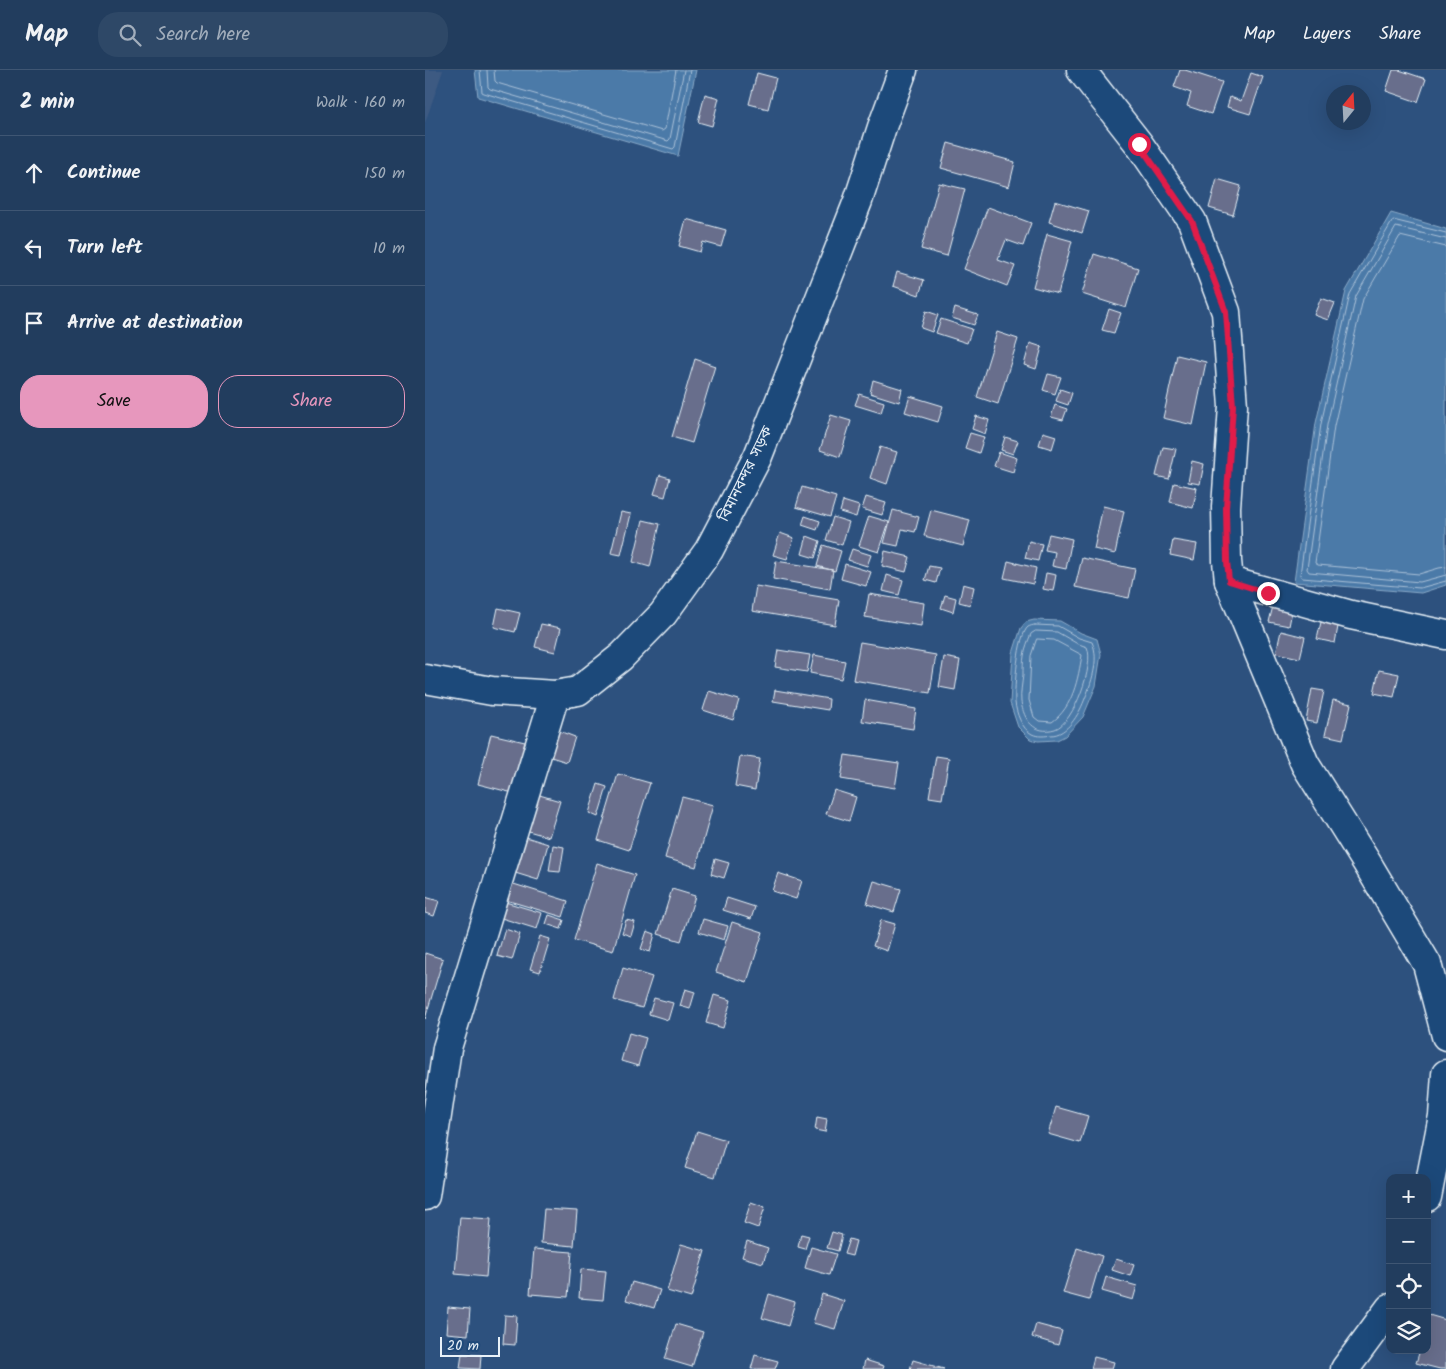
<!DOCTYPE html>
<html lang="en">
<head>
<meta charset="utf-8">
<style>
  :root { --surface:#223d5e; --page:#2e4867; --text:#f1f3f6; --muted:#a2aebc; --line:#3f5673; --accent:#e797bd }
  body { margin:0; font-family:Kalam,"Noto Sans Bengali",sans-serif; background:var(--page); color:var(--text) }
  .controls { position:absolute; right:15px; bottom:15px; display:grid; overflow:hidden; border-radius:10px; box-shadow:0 5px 20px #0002 }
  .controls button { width:45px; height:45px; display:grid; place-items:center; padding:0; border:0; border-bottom:1px solid var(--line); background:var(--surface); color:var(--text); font:25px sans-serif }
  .compass { position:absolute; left:901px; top:15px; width:45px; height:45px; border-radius:50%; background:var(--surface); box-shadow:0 5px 20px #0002; rotate:18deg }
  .scale { position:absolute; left:15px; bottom:12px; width:60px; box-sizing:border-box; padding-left:5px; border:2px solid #e8f1f8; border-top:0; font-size:14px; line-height:18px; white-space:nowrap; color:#e8f1f8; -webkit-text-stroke:4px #1f4a7a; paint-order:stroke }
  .stop { position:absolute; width:15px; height:15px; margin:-11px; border:4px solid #e11d48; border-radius:50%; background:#fff }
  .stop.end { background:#e11d48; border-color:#fff; box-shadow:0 1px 5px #0008 }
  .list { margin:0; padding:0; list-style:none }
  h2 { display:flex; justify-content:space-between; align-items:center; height:65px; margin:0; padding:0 20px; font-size:21px }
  h2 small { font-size:16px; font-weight:400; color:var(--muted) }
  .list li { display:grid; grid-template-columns:32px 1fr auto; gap:15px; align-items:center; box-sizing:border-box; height:75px; padding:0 20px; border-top:1px solid var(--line) }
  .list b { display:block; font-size:19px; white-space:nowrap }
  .list em { font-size:16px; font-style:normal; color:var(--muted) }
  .actions { display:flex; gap:10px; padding:15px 20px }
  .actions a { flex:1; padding:11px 0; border:1px solid var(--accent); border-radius:20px; text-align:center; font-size:18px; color:var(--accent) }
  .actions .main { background:var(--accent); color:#111 }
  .icon { flex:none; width:28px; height:28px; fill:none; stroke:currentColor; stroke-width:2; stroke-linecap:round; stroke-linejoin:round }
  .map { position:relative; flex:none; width:1021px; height:1299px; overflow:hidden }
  header { display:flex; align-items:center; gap:30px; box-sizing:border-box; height:70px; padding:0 25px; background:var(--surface); border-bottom:1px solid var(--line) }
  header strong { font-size:24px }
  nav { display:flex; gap:28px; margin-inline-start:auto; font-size:18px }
  .search { width:350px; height:45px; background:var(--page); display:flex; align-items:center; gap:12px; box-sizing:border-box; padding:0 18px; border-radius:20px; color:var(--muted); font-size:19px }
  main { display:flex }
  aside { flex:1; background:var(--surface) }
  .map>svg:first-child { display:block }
  .built { fill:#3e5a82 }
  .water { fill:#4c7aa8; stroke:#8aaac8 }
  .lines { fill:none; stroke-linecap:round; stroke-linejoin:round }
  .shore { stroke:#aac1d8; stroke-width:1 }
  .building { fill:#676e8c; stroke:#e8f1f8 }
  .minor-casing { stroke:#e8f1f8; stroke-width:31 }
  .major-casing { stroke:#e8f1f8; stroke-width:31 }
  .minor { stroke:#1f4a7a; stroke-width:28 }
  .major { stroke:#1f4a7a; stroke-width:28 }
  .route { stroke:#e11d48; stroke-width:6 }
  .labels { text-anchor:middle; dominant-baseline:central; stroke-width:4; stroke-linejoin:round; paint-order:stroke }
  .street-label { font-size:15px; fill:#e8f1f8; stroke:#1f4a7a }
</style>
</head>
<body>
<header>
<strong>Map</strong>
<div class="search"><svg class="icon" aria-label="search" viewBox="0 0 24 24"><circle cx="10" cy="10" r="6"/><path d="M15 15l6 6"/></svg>Search here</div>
<nav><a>Map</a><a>Layers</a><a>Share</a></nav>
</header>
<main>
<aside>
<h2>2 min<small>Walk · 160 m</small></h2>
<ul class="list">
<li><svg class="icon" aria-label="ahead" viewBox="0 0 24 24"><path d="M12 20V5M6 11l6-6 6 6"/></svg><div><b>Continue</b></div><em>150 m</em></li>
<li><svg class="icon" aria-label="left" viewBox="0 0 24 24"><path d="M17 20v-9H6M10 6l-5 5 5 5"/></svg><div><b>Turn left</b></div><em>10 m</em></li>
<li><svg class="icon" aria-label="arrive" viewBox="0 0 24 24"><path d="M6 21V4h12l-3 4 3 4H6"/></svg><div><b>Arrive at destination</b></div></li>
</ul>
<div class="actions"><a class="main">Save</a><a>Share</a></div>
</aside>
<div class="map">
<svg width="1021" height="1299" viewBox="0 0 1021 1299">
  <rect width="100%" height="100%" fill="#2d517e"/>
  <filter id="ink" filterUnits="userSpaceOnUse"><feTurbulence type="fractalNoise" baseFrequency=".02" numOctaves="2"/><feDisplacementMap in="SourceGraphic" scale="10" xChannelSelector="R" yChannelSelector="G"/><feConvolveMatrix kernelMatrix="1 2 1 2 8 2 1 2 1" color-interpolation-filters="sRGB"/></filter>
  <g filter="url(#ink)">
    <!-- built -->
    <path class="built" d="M 0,0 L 18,0 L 0,53 Z"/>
    <!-- water -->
    <path class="water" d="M 50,0 L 271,0 L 253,86 L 53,27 Z
      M 966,143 L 1021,159 L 1021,515 L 996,523 L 869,512 L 891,353 L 921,221 Z
      M 609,550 L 635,551 L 656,563 L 672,569 L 676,584 L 671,616 L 658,647 L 640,666 L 632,670 L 613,671 L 605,669 L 593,657 L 585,633 L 588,583 L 596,558 L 601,552 Z"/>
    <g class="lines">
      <!-- shore -->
      <path class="shore" d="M 55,0 L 57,22 L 59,23 L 248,79 L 250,77 L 265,0
        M 62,0 L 63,17 L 65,19 L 243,71 L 245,69 L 259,0
        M 69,0 L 70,11 L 72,13 L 237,61 L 240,59 L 251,0
        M 1021,163 L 968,150 L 925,224 L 896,354 L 875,505 L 877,508 L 995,518 L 1021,511
        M 1021,169 L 971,157 L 931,226 L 902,355 L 882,499 L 884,502 L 995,512 L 1021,505
        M 1021,177 L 975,166 L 938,229 L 909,356 L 890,493 L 893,495 L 994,504 L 1014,498 L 1021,497
        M 610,555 L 633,556 L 654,568 L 667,572 C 675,590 666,614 659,631 C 654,644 642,665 626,665 C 621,666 613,667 607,664 C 597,659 591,643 590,632 C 589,618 593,565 603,557 C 605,556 608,555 610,555 Z
        M 611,561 L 632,562 L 651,573 L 662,577 C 670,594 649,653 630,659 C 609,665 599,650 596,632 C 595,624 597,614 598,605 C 598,599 598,592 599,586 C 600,578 603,571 606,564 Z
        M 612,569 L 629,570 L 657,585 C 653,609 648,637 627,652 L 614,651 L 609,647 L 604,630 L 606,586 Z"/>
    </g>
    <!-- building -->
    <path class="building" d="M 755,0 L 760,0 L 797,12 L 786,44 L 762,36 L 766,23 L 749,17 Z
      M 968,0 L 974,0 L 1001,9 L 993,32 L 961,21 Z
      M 332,3 L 351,8 L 343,39 L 324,34 Z
      M 826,3 L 838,7 L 825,44 L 802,37 L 805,27 L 816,31 Z
      M 280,24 L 294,28 L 287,56 L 273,52 Z
      M 523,73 L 590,92 L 584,117 L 516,98 Z
      M 792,109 L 816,116 L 808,145 L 784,138 Z
      M 514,113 L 540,119 L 522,186 L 496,179 Z
      M 630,131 L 664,141 L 657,163 L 624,152 Z
      M 563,137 L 606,153 L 598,176 L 581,170 L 573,190 L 590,196 L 582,216 L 539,199 Z
      M 261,149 L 301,160 L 296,177 L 278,172 L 275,182 L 254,176 Z
      M 622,164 L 647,171 L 633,224 L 608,217 Z
      M 669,184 L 713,198 L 701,238 L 657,224 Z
      M 472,202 L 499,210 L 494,225 L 468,216 Z
      M 896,228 L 910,233 L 903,250 L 889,245 Z
      M 530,238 L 553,245 L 549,255 L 527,248 Z
      M 684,239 L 696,243 L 689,263 L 677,260 Z
      M 501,241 L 513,245 L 507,262 L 496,258 Z
      M 516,249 L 547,259 L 542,273 L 511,263 Z
      M 572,262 L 593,269 L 573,334 L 552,327 Z
      M 605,273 L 617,277 L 611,299 L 599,295 Z
      M 752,285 L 781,292 L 768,355 L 738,348 Z
      M 270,289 L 290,296 L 267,373 L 247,367 Z
      M 623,304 L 636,307 L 630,324 L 618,320 Z
      M 448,310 L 477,319 L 474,332 L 445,323 Z
      M 635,319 L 647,323 L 643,335 L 631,331 Z
      M 434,324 L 459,332 L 456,343 L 430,335 Z
      M 485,326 L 518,336 L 513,352 L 480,342 Z
      M 630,335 L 642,339 L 638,350 L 626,347 Z
      M 406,345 L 426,351 L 415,387 L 395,380 Z
      M 551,346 L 564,350 L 560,364 L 547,359 Z
      M 618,362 L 631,366 L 627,379 L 614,375 Z
      M 545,363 L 559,367 L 554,383 L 540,378 Z
      M 580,367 L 593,371 L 588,384 L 576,380 Z
      M 455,377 L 472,382 L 462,414 L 445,408 Z
      M 738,377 L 751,379 L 744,409 L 731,406 Z
      M 574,382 L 592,388 L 588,402 L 569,396 Z
      M 767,391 L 779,394 L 775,414 L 763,412 Z
      M 235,405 L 245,408 L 240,427 L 229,424 Z
      M 749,413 L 772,418 L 768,438 L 745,432 Z
      M 377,417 L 411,427 L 405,447 L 371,437 Z
      M 441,427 L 461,433 L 457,445 L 437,439 Z
      M 418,431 L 434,436 L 431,447 L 415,442 Z
      M 678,436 L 699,441 L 690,484 L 669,479 Z
      M 468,440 L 494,447 L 490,462 L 477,459 L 473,476 L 459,473 Z
      M 506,440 L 545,450 L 538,476 L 499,466 Z
      M 196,442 L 206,444 L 196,485 L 186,483 Z
      M 380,446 L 395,451 L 392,460 L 377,455 Z
      M 444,446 L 464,452 L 454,482 L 434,476 Z
      M 408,447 L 424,452 L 417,475 L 401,470 Z
      M 218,450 L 235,454 L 225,497 L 208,492 Z
      M 355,463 L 369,468 L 362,489 L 348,485 Z
      M 624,464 L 647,469 L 641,499 L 627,496 L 630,482 L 620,480 Z
      M 382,466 L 395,471 L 390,488 L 377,484 Z
      M 748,470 L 772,474 L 769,490 L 745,485 Z
      M 604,471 L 617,474 L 613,491 L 600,488 Z
      M 398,475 L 416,481 L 410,501 L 392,496 Z
      M 427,479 L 446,485 L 442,496 L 423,490 Z
      M 460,481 L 485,487 L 481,502 L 457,496 Z
      M 657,488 L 710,499 L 704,528 L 650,517 Z
      M 351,491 L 408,500 L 405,519 L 348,509 Z
      M 583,491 L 611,498 L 608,514 L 579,508 Z
      M 420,494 L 446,502 L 441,516 L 416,509 Z
      M 504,496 L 515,498 L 511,513 L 500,510 Z
      M 621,503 L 631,505 L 628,521 L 618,519 Z
      M 462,505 L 478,510 L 474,525 L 458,521 Z
      M 538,514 L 549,517 L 545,535 L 534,532 Z
      M 331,516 L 414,530 L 410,555 L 327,541 Z
      M 444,524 L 499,533 L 496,556 L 440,547 Z
      M 520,525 L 531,528 L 528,542 L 516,538 Z
      M 849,532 L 868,536 L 864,556 L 844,552 Z
      M 73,538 L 95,543 L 90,562 L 69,557 Z
      M 897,548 L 914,551 L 910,573 L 892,569 Z
      M 116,554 L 136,558 L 130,582 L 110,577 Z
      M 856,561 L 880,567 L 875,588 L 851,583 Z
      M 435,572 L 511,585 L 505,623 L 428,610 Z
      M 353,580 L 385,585 L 382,602 L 350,597 Z
      M 389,585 L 420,591 L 416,609 L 385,603 Z
      M 519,587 L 535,590 L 530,620 L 514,617 Z
      M 954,600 L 974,604 L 969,627 L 949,623 Z
      M 887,619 L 899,621 L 892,653 L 881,651 Z
      M 350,620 L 404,629 L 403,640 L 348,631 Z
      M 284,621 L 314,630 L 308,650 L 278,640 Z
      M 440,630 L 491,639 L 488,659 L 437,651 Z
      M 908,630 L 926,634 L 918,669 L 900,665 Z
      M 134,661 L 150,667 L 142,692 L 126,687 Z
      M 66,664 L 104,673 L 92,724 L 53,714 Z
      M 420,685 L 474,693 L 470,718 L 416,709 Z
      M 315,686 L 335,689 L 330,720 L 310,716 Z
      M 511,686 L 524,688 L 517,729 L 504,727 Z
      M 193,704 L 225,713 L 204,780 L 173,770 Z
      M 173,714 L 182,717 L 173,747 L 164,743 Z
      M 409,720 L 431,727 L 424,751 L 401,744 Z
      M 111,724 L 135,731 L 124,767 L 100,760 Z
      M 257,727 L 288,735 L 271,797 L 240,788 Z
      M 98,766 L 123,774 L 113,810 L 87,802 Z
      M 128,775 L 139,777 L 135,802 L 124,801 Z
      M 290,789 L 304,793 L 299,808 L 286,804 Z
      M 172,793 L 210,805 L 188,881 L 149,870 Z
      M 353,803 L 377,811 L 371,829 L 347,821 Z
      M 79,811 L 143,831 L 138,847 L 74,828 Z
      M 449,811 L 476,819 L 469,842 L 442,834 Z
      M 247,819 L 270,826 L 256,871 L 233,864 Z
      M 0,827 L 14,831 L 9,846 L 0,843 Z
      M 302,828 L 330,837 L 326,849 L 298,840 Z
      M 77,831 L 117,843 L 112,859 L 73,847 Z
      M 124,845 L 139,850 L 136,859 L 121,854 Z
      M 278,849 L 303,856 L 299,870 L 274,862 Z
      M 201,850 L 210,852 L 206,866 L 197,863 Z
      M 456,850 L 470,854 L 462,881 L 448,876 Z
      M 307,852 L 338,862 L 322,912 L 291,902 Z
      M 80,859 L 95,864 L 87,890 L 72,886 Z
      M 222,861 L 230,864 L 225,882 L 216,879 Z
      M 115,866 L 125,869 L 115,902 L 105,899 Z
      M 0,883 L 18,889 L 0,949 Z
      M 198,898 L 227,907 L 217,938 L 189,930 Z
      M 260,919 L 270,922 L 265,939 L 255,936 Z
      M 289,925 L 306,930 L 298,958 L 281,953 Z
      M 229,928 L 248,933 L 243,950 L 224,944 Z
      M 204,963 L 221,968 L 213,996 L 196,991 Z
      M 631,1037 L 663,1046 L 655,1073 L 623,1064 Z
      M 392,1047 L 402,1049 L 400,1062 L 390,1060 Z
      M 272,1061 L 301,1070 L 290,1107 L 260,1098 Z
      M 326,1132 L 340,1137 L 333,1158 L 319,1153 Z
      M 119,1139 L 152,1141 L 149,1176 L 116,1173 Z
      M 35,1147 L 66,1149 L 61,1207 L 30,1204 Z
      M 407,1162 L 417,1165 L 413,1181 L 402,1178 Z
      M 376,1164 L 384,1166 L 380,1179 L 373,1177 Z
      M 424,1169 L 431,1171 L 427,1186 L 419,1184 Z
      M 322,1171 L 343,1178 L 338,1193 L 317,1187 Z
      M 256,1174 L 280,1181 L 266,1228 L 242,1221 Z
      M 386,1177 L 411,1184 L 404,1205 L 380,1198 Z
      M 652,1178 L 677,1186 L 664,1230 L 638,1223 Z
      M 109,1179 L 147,1182 L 143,1227 L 105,1224 Z
      M 691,1189 L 709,1195 L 705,1206 L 687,1200 Z
      M 156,1199 L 181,1201 L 178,1230 L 154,1228 Z
      M 681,1207 L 712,1216 L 708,1230 L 677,1221 Z
      M 207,1212 L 235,1220 L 229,1238 L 201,1230 Z
      M 344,1224 L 370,1232 L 363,1256 L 337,1248 Z
      M 397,1224 L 419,1231 L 410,1259 L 388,1253 Z
      M 23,1237 L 45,1239 L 43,1265 L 21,1263 Z
      M 80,1245 L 92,1246 L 90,1275 L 78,1274 Z
      M 1004,1245 L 1021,1250 L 1021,1299 L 1015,1299 L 991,1293 L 995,1280 L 1002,1280 L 1002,1252 Z
      M 251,1254 L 278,1262 L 267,1297 L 240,1289 Z
      M 611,1254 L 637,1261 L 633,1275 L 607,1267 Z
      M 37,1284 L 56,1285 L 55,1299 L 35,1298 Z
      M 330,1285 L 353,1291 L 350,1299 L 326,1299 Z
      M 669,1287 L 689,1292 L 687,1299 L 666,1299 Z
      M 440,1290 L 459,1296 L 458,1299 L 438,1299 Z
      M 488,1290 L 519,1299 L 485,1299 Z"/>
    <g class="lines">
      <!-- minor casing -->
      <g class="minor-casing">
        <path id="minor" d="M 804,511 L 880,694 L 942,793 L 1002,894 L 1021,966
          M 0,1126 L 22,978 L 130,625
          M 1002,1127 L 1018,1046 L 1021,1004
          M 920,1299 L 965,1238"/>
      </g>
      <!-- major casing -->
      <g class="major-casing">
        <path id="major" d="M 656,0 L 714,74 L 767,151 L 801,242 L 808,336 L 801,437 L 802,491 L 804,511 L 926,545 L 1021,565
          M 0,609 L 67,621 L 130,625 L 153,621 L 196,587 L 238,544 L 284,480 L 333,386 L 433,131 L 457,57 L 478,0"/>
      </g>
      <!-- minor -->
      <use href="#minor" class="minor"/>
      <!-- major -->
      <use href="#major" class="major"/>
    </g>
  </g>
  <g class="lines" filter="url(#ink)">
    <!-- route -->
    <path class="route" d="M 714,74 L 767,151 L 801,242 L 808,336 L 801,438 L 802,491 L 804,511 L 843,523"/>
  </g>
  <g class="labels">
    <!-- street labels -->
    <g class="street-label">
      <text transform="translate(321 404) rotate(-64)">বিমানবন্দর সড়ক</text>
    </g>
  </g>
</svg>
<div class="controls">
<button>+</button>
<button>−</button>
<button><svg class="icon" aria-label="locate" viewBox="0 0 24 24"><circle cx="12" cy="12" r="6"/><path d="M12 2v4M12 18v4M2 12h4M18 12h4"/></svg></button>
<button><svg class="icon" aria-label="layers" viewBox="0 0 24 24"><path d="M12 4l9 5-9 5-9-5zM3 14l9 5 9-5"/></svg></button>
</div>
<svg class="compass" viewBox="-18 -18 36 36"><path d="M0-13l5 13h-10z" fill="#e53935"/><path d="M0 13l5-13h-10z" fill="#a2aebc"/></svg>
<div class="scale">20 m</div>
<div class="stop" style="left:714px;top:74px"></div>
<div class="stop end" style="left:843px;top:523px"></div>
</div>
</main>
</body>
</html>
